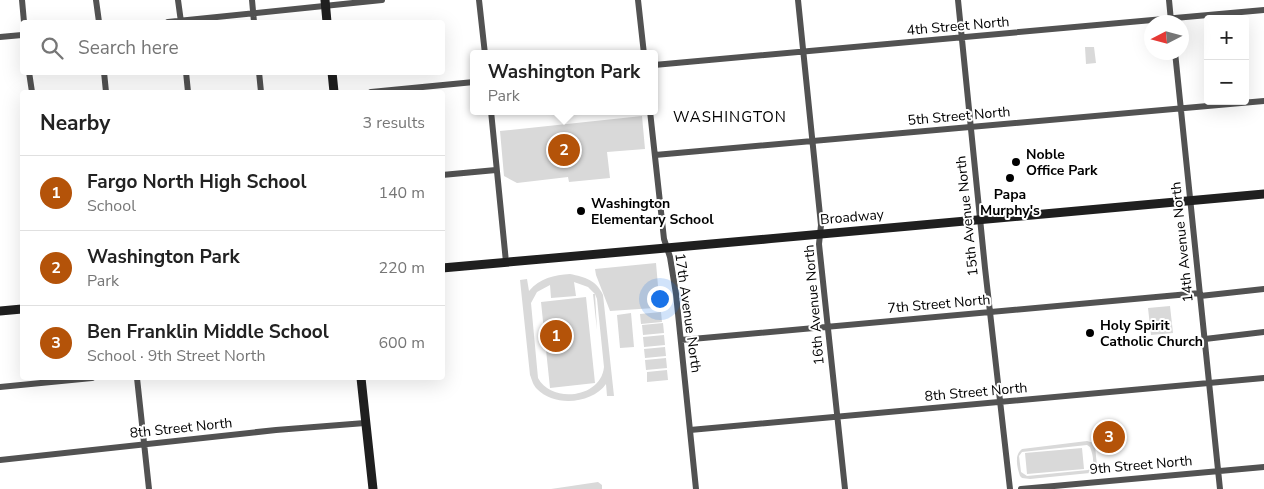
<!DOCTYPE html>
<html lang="en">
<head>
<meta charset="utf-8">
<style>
  :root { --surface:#fff; --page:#f6f6f6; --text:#222; --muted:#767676; --line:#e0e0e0; --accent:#b45309 }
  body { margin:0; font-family:"Nunito Sans",sans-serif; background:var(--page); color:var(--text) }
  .controls { position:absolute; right:15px; top:15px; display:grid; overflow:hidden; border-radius:5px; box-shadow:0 5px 20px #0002 }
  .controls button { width:45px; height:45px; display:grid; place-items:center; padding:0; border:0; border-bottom:1px solid var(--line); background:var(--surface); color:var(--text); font:25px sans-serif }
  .compass { position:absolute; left:1144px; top:15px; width:45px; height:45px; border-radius:50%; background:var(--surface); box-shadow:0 5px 20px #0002; rotate:264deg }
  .you { position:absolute; left:659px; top:298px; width:18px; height:18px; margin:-12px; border:4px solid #fff; border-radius:50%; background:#1a73e8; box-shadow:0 0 0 8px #1a73e833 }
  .badge { display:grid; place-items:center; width:32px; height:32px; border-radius:50%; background:var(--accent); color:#fff; font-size:16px; font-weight:700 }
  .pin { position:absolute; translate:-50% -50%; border:2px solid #fff; box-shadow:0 1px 5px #0006 }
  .popup { position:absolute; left:470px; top:50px; width:188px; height:65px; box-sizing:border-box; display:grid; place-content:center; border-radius:5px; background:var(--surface); filter:drop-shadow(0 1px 4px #0005); font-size:16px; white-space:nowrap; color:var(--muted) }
  .popup b { font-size:19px; color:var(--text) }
  .popup::after { content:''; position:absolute; left:50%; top:100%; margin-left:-10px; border:10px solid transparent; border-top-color:var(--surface) }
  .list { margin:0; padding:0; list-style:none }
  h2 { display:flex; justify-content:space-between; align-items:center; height:65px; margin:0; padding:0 20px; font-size:21px }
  h2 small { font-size:16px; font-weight:400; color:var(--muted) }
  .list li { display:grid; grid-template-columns:32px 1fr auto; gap:15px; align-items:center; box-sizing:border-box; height:75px; padding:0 20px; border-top:1px solid var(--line) }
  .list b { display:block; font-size:19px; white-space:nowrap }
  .list p { margin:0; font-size:16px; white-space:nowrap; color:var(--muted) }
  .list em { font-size:16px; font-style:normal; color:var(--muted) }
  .icon { flex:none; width:28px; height:28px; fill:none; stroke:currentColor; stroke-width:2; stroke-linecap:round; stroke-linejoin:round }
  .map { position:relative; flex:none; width:1264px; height:489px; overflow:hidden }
  .search { position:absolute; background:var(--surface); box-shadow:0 5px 20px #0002; left:20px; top:20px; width:425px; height:55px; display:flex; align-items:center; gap:12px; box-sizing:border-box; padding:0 18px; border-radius:5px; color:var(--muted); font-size:19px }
  .panel { position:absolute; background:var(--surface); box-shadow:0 5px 20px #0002; left:20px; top:90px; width:425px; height:290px; border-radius:5px }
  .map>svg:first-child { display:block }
  .green { fill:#d9d9d9; fill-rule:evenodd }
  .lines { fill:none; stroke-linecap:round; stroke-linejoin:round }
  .street { stroke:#525252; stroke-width:6 }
  .secondary { stroke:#1f1f1f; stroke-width:9 }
  .poi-dot { fill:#000; stroke:#fff; stroke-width:2 }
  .labels { text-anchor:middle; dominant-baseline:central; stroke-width:4; stroke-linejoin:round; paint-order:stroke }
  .street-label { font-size:14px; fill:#000; stroke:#fff }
  .poi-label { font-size:14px; font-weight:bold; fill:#000; stroke:#fff; text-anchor:start }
  .neighbourhood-label { font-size:15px; letter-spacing:1px; fill:#000; stroke:#fff }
</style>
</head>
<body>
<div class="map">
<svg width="1264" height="489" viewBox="0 0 1264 489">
  <rect width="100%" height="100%" fill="#fff"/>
  <!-- green -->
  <path class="green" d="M 1085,47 L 1094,47 L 1096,63 L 1086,64 Z
    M 642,116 L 645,149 L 607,152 L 610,178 L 569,182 L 568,177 L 517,183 L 504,176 L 500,131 Z
    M 656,263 L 660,309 L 654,308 L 610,311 L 596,275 L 595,269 Z
    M 570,274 C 585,277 596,280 603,295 L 614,396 L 607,396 L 606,384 C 592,404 554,407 537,389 C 533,385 532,380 530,375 L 520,280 L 527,279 L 529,291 C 540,278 554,275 570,274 ZM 574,282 L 588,287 L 595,294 L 593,294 L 597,330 L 595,294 L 597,299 L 604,367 C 601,398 552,404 538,378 L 531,303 L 537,292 L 550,285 L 551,298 L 576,296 Z
    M 586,297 L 595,383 L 550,388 L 541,302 Z
    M 1170,306 L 1173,333 L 1151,335 L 1148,308 Z
    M 661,312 L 662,322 L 641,324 L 640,314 Z
    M 631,313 L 634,347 L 620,348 L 617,315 Z
    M 663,323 L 664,333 L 643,335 L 642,325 Z
    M 664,335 L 665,345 L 644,347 L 643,337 Z
    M 665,347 L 666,356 L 645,358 L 644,349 Z
    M 666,358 L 667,368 L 646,370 L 645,360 Z
    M 667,370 L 668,380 L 647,382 L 647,372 Z
    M 1087,441 L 1094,443 L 1095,446 L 1097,466 L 1090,473 L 1030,479 L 1022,478 L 1020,476 C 1017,467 1014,455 1022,449 ZM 1087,445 L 1090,447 C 1093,455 1096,466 1088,470 L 1027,476 L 1021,472 L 1019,456 L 1022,452 Z
    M 1082,448 L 1084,469 L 1027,474 L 1025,453 Z
    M 598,482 L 602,485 L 602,489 L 551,489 Z"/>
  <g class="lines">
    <!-- street -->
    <path class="street" d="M 22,0 L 24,22
      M 96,0 L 99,22
      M 178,0 L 181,22
      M 252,0 L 254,22
      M 479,0 L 485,54
      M 638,0 L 644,54
      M 798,0 L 821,225 L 819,244 L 845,489
      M 958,0 L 985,268 L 1010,489
      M 1169,0 L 1171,21
      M 168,22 L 382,0
      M 0,37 L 22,35
      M 1175,52 L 1220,489
      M 654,65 L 1264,10
      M 29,72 L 32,92
      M 104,72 L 106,92
      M 186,72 L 188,92
      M 259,72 L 261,92
      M 371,92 L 474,82
      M 491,111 L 506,262
      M 650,111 L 664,239 L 670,257 L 676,294 L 696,489
      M 655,155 L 1264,101
      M 442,175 L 496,170
      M 1200,296 L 1264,289
      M 1205,339 L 1264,332
      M 681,340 L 1200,293
      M 137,378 L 149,489
      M 0,387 L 92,378
      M 690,430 L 1264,378
      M 0,460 L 276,430 L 365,423
      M 1021,489 L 1264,467"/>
    <!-- secondary -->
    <path class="secondary" d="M 325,0 L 327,22
      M 332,72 L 334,92
      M 442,268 C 716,243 990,220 1264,194
      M 0,311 L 22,309
      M 361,378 L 373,489"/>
  </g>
  <!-- markers -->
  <g class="poi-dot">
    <circle cx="1016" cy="162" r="5"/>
    <circle cx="1010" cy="178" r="5"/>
    <circle cx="581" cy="211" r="5"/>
    <circle cx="1090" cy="333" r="5"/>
  </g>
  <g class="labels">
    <!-- street labels -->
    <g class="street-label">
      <text transform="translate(958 26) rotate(-5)">4th Street North</text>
      <text transform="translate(959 116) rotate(-5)">5th Street North</text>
      <text transform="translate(967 216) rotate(-96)">15th Avenue North</text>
      <text transform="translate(852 217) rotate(-5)">Broadway</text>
      <text transform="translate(1182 242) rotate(-96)">14th Avenue North</text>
      <text transform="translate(939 304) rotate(-5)">7th Street North</text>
      <text transform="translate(814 305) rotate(-95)">16th Avenue North</text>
      <text transform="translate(688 313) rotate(82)">17th Avenue North</text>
      <text transform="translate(976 392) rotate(-5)">8th Street North</text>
      <text transform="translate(181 428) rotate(-6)">8th Street North</text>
      <text transform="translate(1141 465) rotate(-5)">9th Street North</text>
    </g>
    <!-- poi labels -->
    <g class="poi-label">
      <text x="1026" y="154">Noble<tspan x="1026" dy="16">Office Park</tspan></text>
      <text x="1010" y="194" text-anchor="middle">Papa<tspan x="1010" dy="16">Murphy's</tspan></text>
      <text x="591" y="203">Washington<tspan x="591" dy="16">Elementary School</tspan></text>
      <text x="1100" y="325">Holy Spirit<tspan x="1100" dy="16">Catholic Church</tspan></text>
    </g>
    <!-- neighbourhood labels -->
    <g class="neighbourhood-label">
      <text x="730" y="117">WASHINGTON</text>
    </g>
  </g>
</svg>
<div class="controls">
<button>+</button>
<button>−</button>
</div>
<svg class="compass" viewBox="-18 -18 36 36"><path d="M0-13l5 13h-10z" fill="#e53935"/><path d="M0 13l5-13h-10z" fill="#767676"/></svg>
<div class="you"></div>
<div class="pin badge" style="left:556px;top:336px">1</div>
<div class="pin badge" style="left:564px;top:150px">2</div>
<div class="popup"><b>Washington Park</b>Park</div>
<div class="pin badge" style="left:1109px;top:437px">3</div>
<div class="search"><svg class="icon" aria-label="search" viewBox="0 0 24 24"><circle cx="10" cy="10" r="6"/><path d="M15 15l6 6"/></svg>Search here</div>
<section class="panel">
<h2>Nearby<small>3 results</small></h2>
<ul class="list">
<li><span class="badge">1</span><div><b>Fargo North High School</b><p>School</p></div><em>140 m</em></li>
<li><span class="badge">2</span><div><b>Washington Park</b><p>Park</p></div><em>220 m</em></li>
<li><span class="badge">3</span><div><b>Ben Franklin Middle School</b><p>School · 9th Street North</p></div><em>600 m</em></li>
</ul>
</section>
</div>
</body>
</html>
